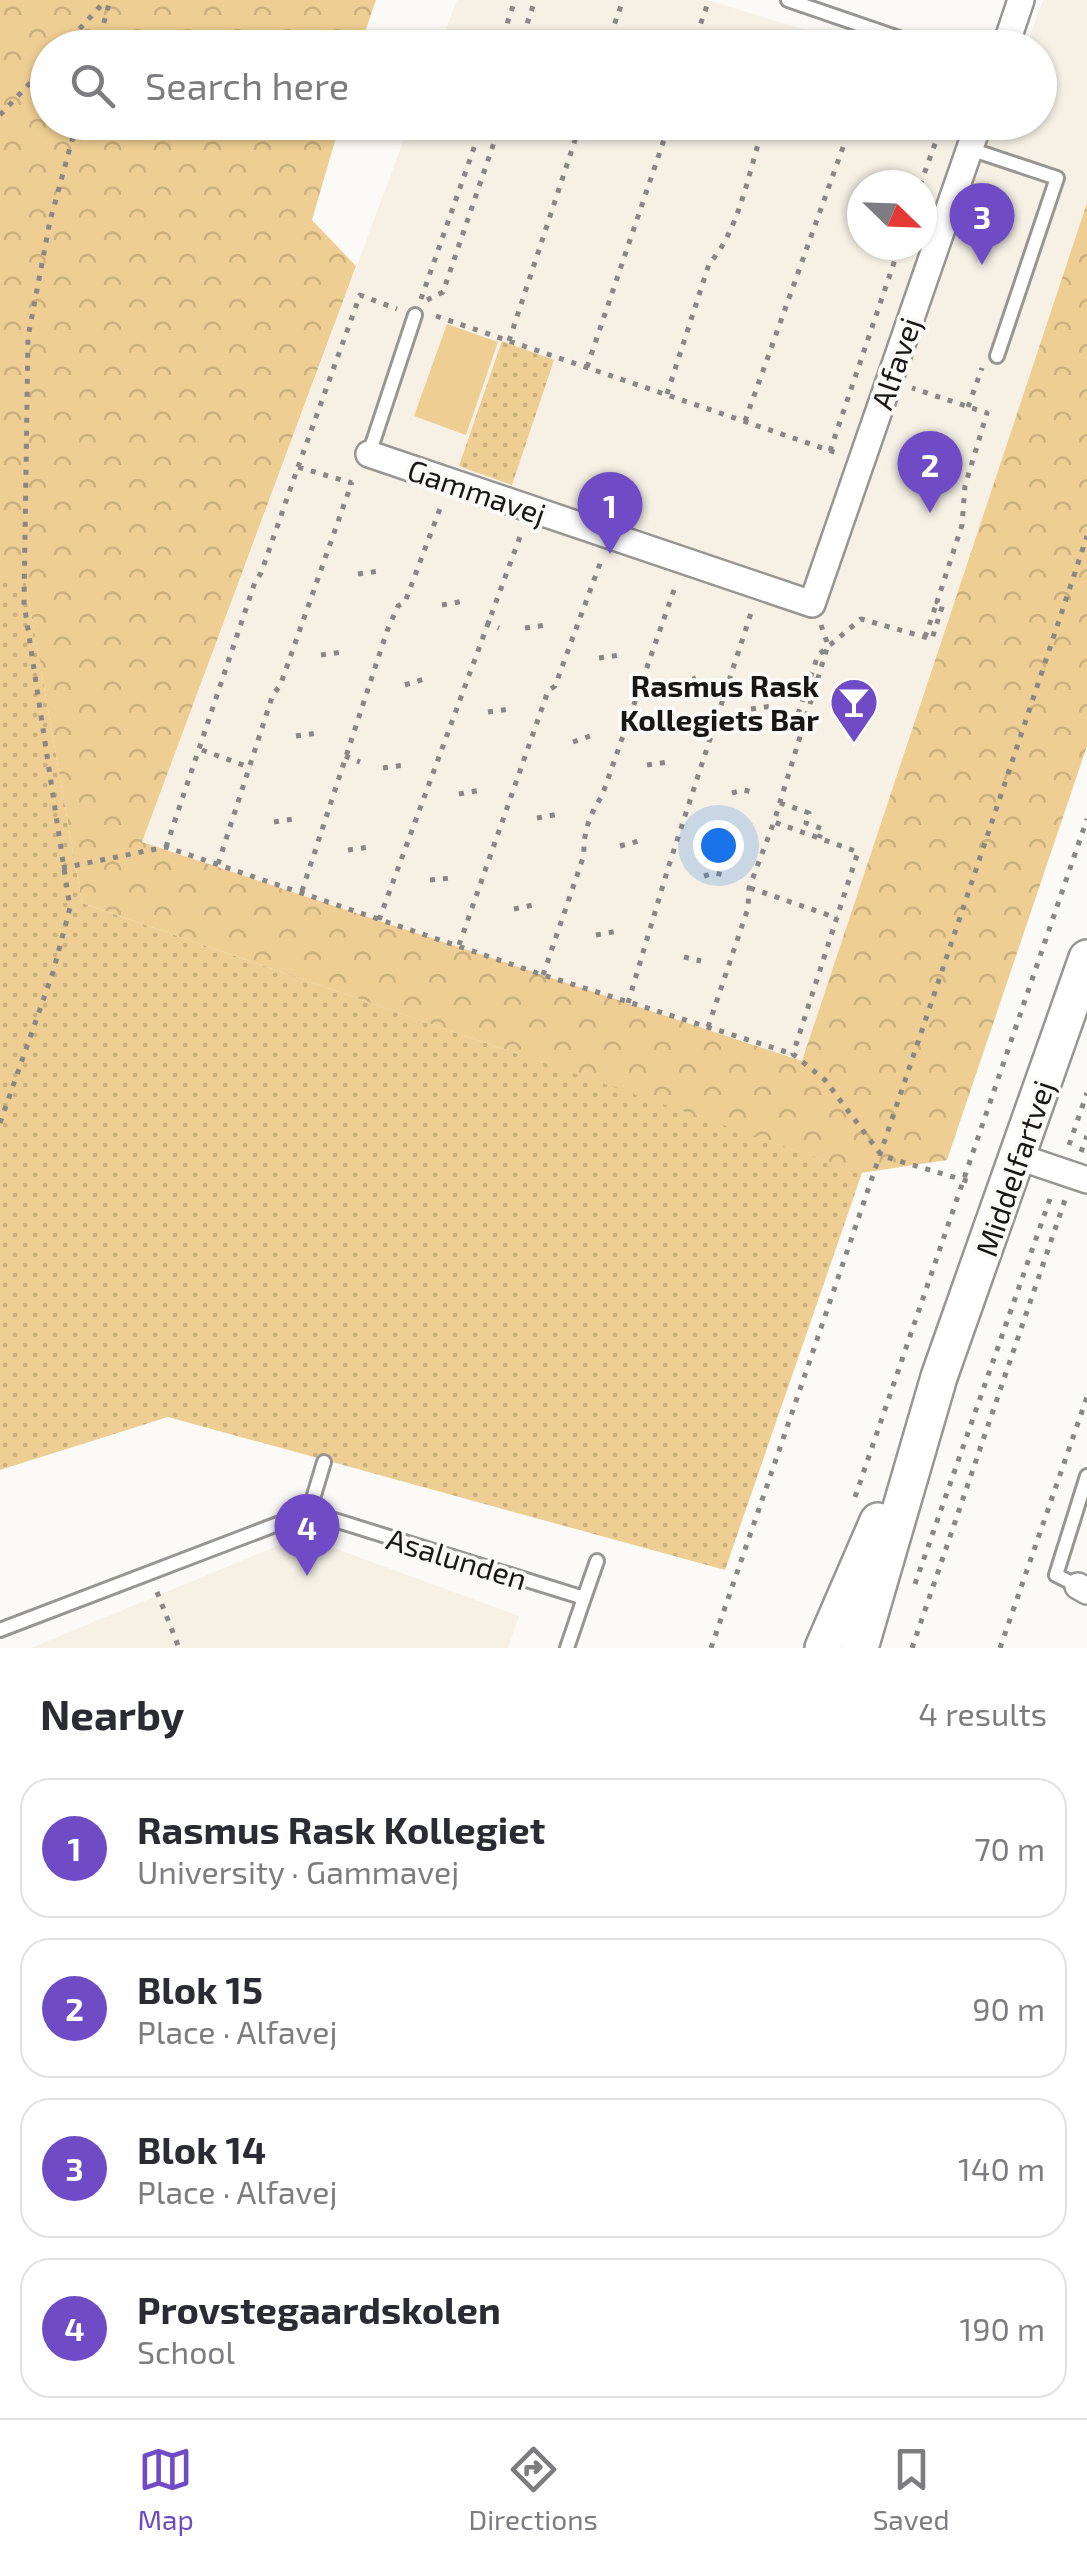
<!DOCTYPE html>
<html lang="en">
<head>
<meta charset="utf-8">
<style>
  :root { --surface:#fff; --page:#f7f7f7; --text:#2b2b33; --muted:#7c7c81; --line:#e1e1e2; --accent:#6f4cc5 }
  body { margin:0; font-family:"Exo 2",sans-serif; background:var(--page); color:var(--text) }
  .compass { position:absolute; left:847px; top:170px; width:90px; height:90px; border-radius:50%; background:var(--surface); box-shadow:0 2px 8px #0004; rotate:113deg }
  .you { position:absolute; left:718px; top:845px; width:35px; height:35px; margin:-25px; border:8px solid #fff; border-radius:50%; background:#1a73e8; box-shadow:0 0 0 15px #1a73e833 }
  .badge { display:grid; place-items:center; width:65px; height:65px; border-radius:50%; background:var(--accent); color:#fff; font-size:32px; font-weight:700 }
  .pin { position:absolute; translate:-50% -82px; filter:drop-shadow(0 2px 5px #0008) }
  .pin::after { content:''; position:absolute; top:52px; width:35px; height:30px; background:inherit; clip-path:polygon(0 0,100% 0,50% 100%) }
  .list { margin:0; padding:0; list-style:none }
  h2 { display:flex; justify-content:space-between; align-items:center; height:130px; margin:0; padding:0 40px; font-size:42px }
  h2 small { font-size:32px; font-weight:400; color:var(--muted) }
  .list li { display:grid; grid-template-columns:65px 1fr auto; gap:30px; align-items:center; box-sizing:border-box; height:140px; margin:0 20px 20px; padding:0 20px; border:2px solid var(--line); border-radius:30px }
  .list b { display:block; font-size:38px; white-space:nowrap }
  .list p { margin:0; font-size:32px; white-space:nowrap; color:var(--muted) }
  .list em { font-size:32px; font-style:normal; color:var(--muted) }
  .icon { flex:none; width:55px; height:55px; fill:none; stroke:currentColor; stroke-width:2; stroke-linecap:round; stroke-linejoin:round }
  .map { position:relative; flex:none; width:1087px; height:1648px; overflow:hidden }
  .search { position:absolute; background:var(--surface); box-shadow:0 2px 8px #0004; left:30px; right:30px; top:30px; height:110px; display:flex; align-items:center; gap:25px; box-sizing:border-box; padding:0 35px; border-radius:55px; color:var(--muted); font-size:38px }
  .sheet { height:770px; background:var(--surface) }
  nav { display:flex; justify-content:space-around; align-items:center; box-sizing:border-box; height:140px; border-top:2px solid var(--line); background:var(--surface); font-size:28px; color:var(--muted) }
  nav a { display:grid; justify-items:center; gap:5px }
  nav .on { color:var(--accent) }
  .map>svg:first-child { display:block }
  .built { fill:#f6f0e5; fill-rule:evenodd }
  .grass { fill:#eece92 }
  .forest { fill:url(#forest-crowns) }
  .park { fill:url(#park-dots) }
  .lines { fill:none; stroke-linecap:round; stroke-linejoin:round }
  .lane-casing { stroke:#989693; stroke-width:18 }
  .street-casing { stroke:#989693; stroke-width:30 }
  .secondary-casing { stroke:#989693; stroke-width:40 }
  .path { stroke:#8a8886; stroke-width:5; stroke-dasharray:5 8; stroke-linecap:butt }
  .lane { stroke:#fff; stroke-width:12 }
  .street { stroke:#fff; stroke-width:25 }
  .secondary { stroke:#fff; stroke-width:35 }
  .labels { text-anchor:middle; dominant-baseline:central; stroke-width:8; stroke-linejoin:round; paint-order:stroke }
  .street-label { font-size:30px; fill:#181716; stroke:#fcfaf6 }
  .poi-label { font-size:30px; font-weight:bold; fill:#181716; stroke:#fcfaf6; text-anchor:end }
</style>
</head>
<body>
<div class="map">
<svg width="1087" height="1648" viewBox="0 0 1087 1648">
  <defs>
    <pattern id="forest-crowns" width="20" height="18" patternUnits="userSpaceOnUse" patternTransform="scale(2.5)"><rect width="20" height="18" fill="#eece92"/><path d="M2 6a3 3 0 1 1 6 0M12 15a3 3 0 1 1 6 0" fill="none" stroke="#cbb07d"/></pattern>
    <pattern id="park-dots" width="8" height="8" patternUnits="userSpaceOnUse" patternTransform="scale(2.5)"><rect width="8" height="8" fill="#eece92"/><path d="M2 2h.1M6 6h.1" fill="none" stroke="#cbb07d" stroke-width="1.8" stroke-linecap="round"/></pattern>
  </defs>
  <rect width="100%" height="100%" fill="#fcfaf6"/>
  <!-- built -->
  <path class="built" d="M 457,0 L 707,0 L 862,47 L 439,47 Z
    M 1043,0 L 1087,0 L 1087,203 L 803,1061 L 142,842 L 410,123 L 1040,122 L 1040,48 L 1026,47 ZM 862,185 L 922,185 L 922,245 L 862,245 Z
    M 301,1536 L 519,1616 L 508,1648 L 31,1648 Z"/>
  <!-- grass -->
  <path class="grass" d="M 447,324 L 498,342 L 466,435 L 414,416 Z"/>
  <!-- forest -->
  <path class="forest" d="M 0,0 L 376,0 L 365,32 L 374,47 L 48,48 L 48,122 L 359,123 L 337,134 L 312,220 L 356,266 L 142,842 L 802,1061 L 1087,203 L 1087,746 L 947,1160 L 861,1173 L 82,903 L 25,579 L 0,576 Z"/>
  <!-- park -->
  <path class="park" d="M 502,341 L 554,360 L 512,485 L 459,466 Z
    M 0,576 L 25,578 L 82,903 L 862,1173 L 725,1570 L 168,1417 L 0,1470 Z"/>
  <g class="lines">
    <!-- lane casing -->
    <g class="lane-casing">
      <path id="lane" d="M 788,0 L 928,48
        M 970,149 L 1057,178 L 997,356
        M 369,454 L 415,315
        M 309,1512 L 324,1462
        M 1078,1586 L 1056,1575 L 1087,1476
        M 584,1598 L 597,1561
        M 0,1630 L 309,1512 L 584,1598 L 567,1648"/>
    </g>
    <!-- street casing -->
    <g class="street-casing">
      <path id="street" d="M 1005,48 L 1021,0
        M 369,454 L 812,604 L 979,122
        M 1019,1157 L 1087,1180
        M 1078,1586 L 1087,1591"/>
    </g>
    <!-- secondary casing -->
    <g class="secondary-casing">
      <path id="secondary" d="M 823,1648 L 878,1521
        M 860,1648 L 939,1377 L 1087,958"/>
    </g>
    <!-- path -->
    <path class="path" d="M 62,48 L 106,0
      M 97,48 L 110,0
      M 499,48 L 515,0
      M 519,48 L 535,0
      M 606,48 L 623,0
      M 692,48 L 709,0
      M 791,48 L 799,27
      M 0,115 L 48,64
      M 920,185 L 943,122
      M 421,299 L 483,122
      M 427,300 L 443,292 L 501,122
      M 436,316 L 837,453
      M 509,341 L 581,122
      M 587,367 L 670,122
      M 667,394 L 709,264 C 741,228 749,168 765,122
      M 968,407 L 982,368
      M 745,421 L 852,122
      M 830,451 L 900,245
      M 298,467 L 360,295 L 397,309
      M 358,574 L 380,571
      M 442,605 L 464,601
      M 486,622 L 499,628
      M 821,625 L 828,645 L 774,822 L 858,852 L 793,1054 L 825,1080 L 882,1156 L 974,1183
      M 525,628 L 547,625
      M 925,637 L 937,602
      M 321,655 L 343,652
      M 599,658 L 621,655
      M 680,683 L 696,678
      M 405,685 L 427,678
      M 751,709 L 773,706
      M 488,712 L 510,709
      M 798,714 L 818,655 L 861,619 L 932,639 L 943,604 L 937,602 L 962,525 L 965,486 L 987,413 L 912,388
      M 296,736 L 318,733
      M 573,742 L 590,736
      M 202,750 L 251,768
      M 345,756 L 360,762
      M 647,765 L 669,762
      M 383,768 L 405,765
      M 732,793 L 743,790 L 753,792
      M 459,794 L 481,790
      M 780,803 L 809,813 L 806,823 L 823,829 L 819,838
      M 537,818 L 559,814
      M 274,822 L 293,819
      M 620,846 L 639,841
      M 166,847 L 255,582 L 261,573 L 298,467 L 352,483
      M 348,850 L 370,847
      M 218,864 L 273,694 L 280,686 L 352,482
      M 62,868 L 166,847 L 543,975 L 793,1054
      M 704,876 L 715,873 L 724,875
      M 430,880 L 452,878
      M 750,888 L 837,918
      M 302,891 L 387,631 L 398,606 L 405,602 L 441,506
      M 514,909 L 533,905
      M 379,920 L 521,534
      M 596,935 L 618,931
      M 459,945 L 548,691 L 555,686 L 601,561
      M 684,957 L 701,961
      M 543,975 L 584,855 C 583,833 590,813 602,796 L 675,587
      M 628,1003 L 669,865 L 752,610
      M 708,1027 L 748,908 L 749,888 L 774,822
      M 0,1123 L 53,972 L 70,908 L 24,603 L 28,337 L 50,221 L 77,122
      M 1069,1145 L 1087,1093
      M 1081,1152 L 1087,1136
      M 855,1497 L 1087,819
      M 915,1584 L 1052,1193
      M 157,1592 L 179,1648
      M 711,1648 C 839,1278 964,908 1087,536
      M 912,1648 L 1065,1200
      M 1000,1648 L 1087,1397"/>
    <!-- lane -->
    <use href="#lane" class="lane"/>
    <!-- street -->
    <use href="#street" class="street"/>
    <!-- secondary -->
    <use href="#secondary" class="secondary"/>
  </g>
  <!-- icons -->
  <defs>
    <g id="bar-pin" transform="scale(2.5)"><path d="M0 17L-7.5 6A9.5 9.5 0 1 1 7.5 6Z" fill="#6f4cc5" stroke="#fcfaf6"/><path d="M-6-5H6L.8 .8V4.5H3.5V6h-7V4.5H-.8V.8Z" fill="#fff"/></g>
  </defs>
  <g fill-rule="evenodd">
    <use href="#bar-pin" x="854" y="702"/>
  </g>
  <g class="labels">
    <!-- street labels -->
    <g class="street-label">
      <text transform="translate(895 363) rotate(-71)">Alfavej</text>
      <text transform="translate(477 491) rotate(19)">Gammavej</text>
      <text transform="translate(1014 1168) rotate(-71)">Middelfartvej</text>
      <text transform="translate(457 1558) rotate(17)">Asalunden</text>
    </g>
    <!-- poi labels -->
    <g class="poi-label">
      <text x="819" y="685">Rasmus Rask<tspan x="819" dy="34">Kollegiets Bar</tspan></text>
    </g>
  </g>
</svg>
<svg class="compass" viewBox="-18 -18 36 36"><path d="M0-13l5 13h-10z" fill="#e53935"/><path d="M0 13l5-13h-10z" fill="#7c7c81"/></svg>
<div class="you"></div>
<div class="pin badge" style="left:610px;top:554px">1</div>
<div class="pin badge" style="left:930px;top:513px">2</div>
<div class="pin badge" style="left:982px;top:265px">3</div>
<div class="pin badge" style="left:307px;top:1576px">4</div>
<div class="search"><svg class="icon" aria-label="search" viewBox="0 0 24 24"><circle cx="10" cy="10" r="6"/><path d="M15 15l6 6"/></svg>Search here</div>
</div>
<section class="sheet">
<h2>Nearby<small>4 results</small></h2>
<ul class="list">
<li><span class="badge">1</span><div><b>Rasmus Rask Kollegiet</b><p>University · Gammavej</p></div><em>70 m</em></li>
<li><span class="badge">2</span><div><b>Blok 15</b><p>Place · Alfavej</p></div><em>90 m</em></li>
<li><span class="badge">3</span><div><b>Blok 14</b><p>Place · Alfavej</p></div><em>140 m</em></li>
<li><span class="badge">4</span><div><b>Provstegaardskolen</b><p>School</p></div><em>190 m</em></li>
</ul>
</section>
<nav>
<a class="on"><svg class="icon" aria-label="map" viewBox="0 0 24 24"><path d="M3 6l6-2 6 2 6-2v14l-6 2-6-2-6 2zM9 4v14M15 6v14"/></svg>Map</a>
<a><svg class="icon" aria-label="directions" viewBox="0 0 24 24"><path d="M12 3l9 9-9 9-9-9zM9 14v-3h6M13 9l2 2-2 2"/></svg>Directions</a>
<a><svg class="icon" aria-label="saved" viewBox="0 0 24 24"><path d="M7 4h10v16l-5-4-5 4z"/></svg>Saved</a>
</nav>
</body>
</html>
